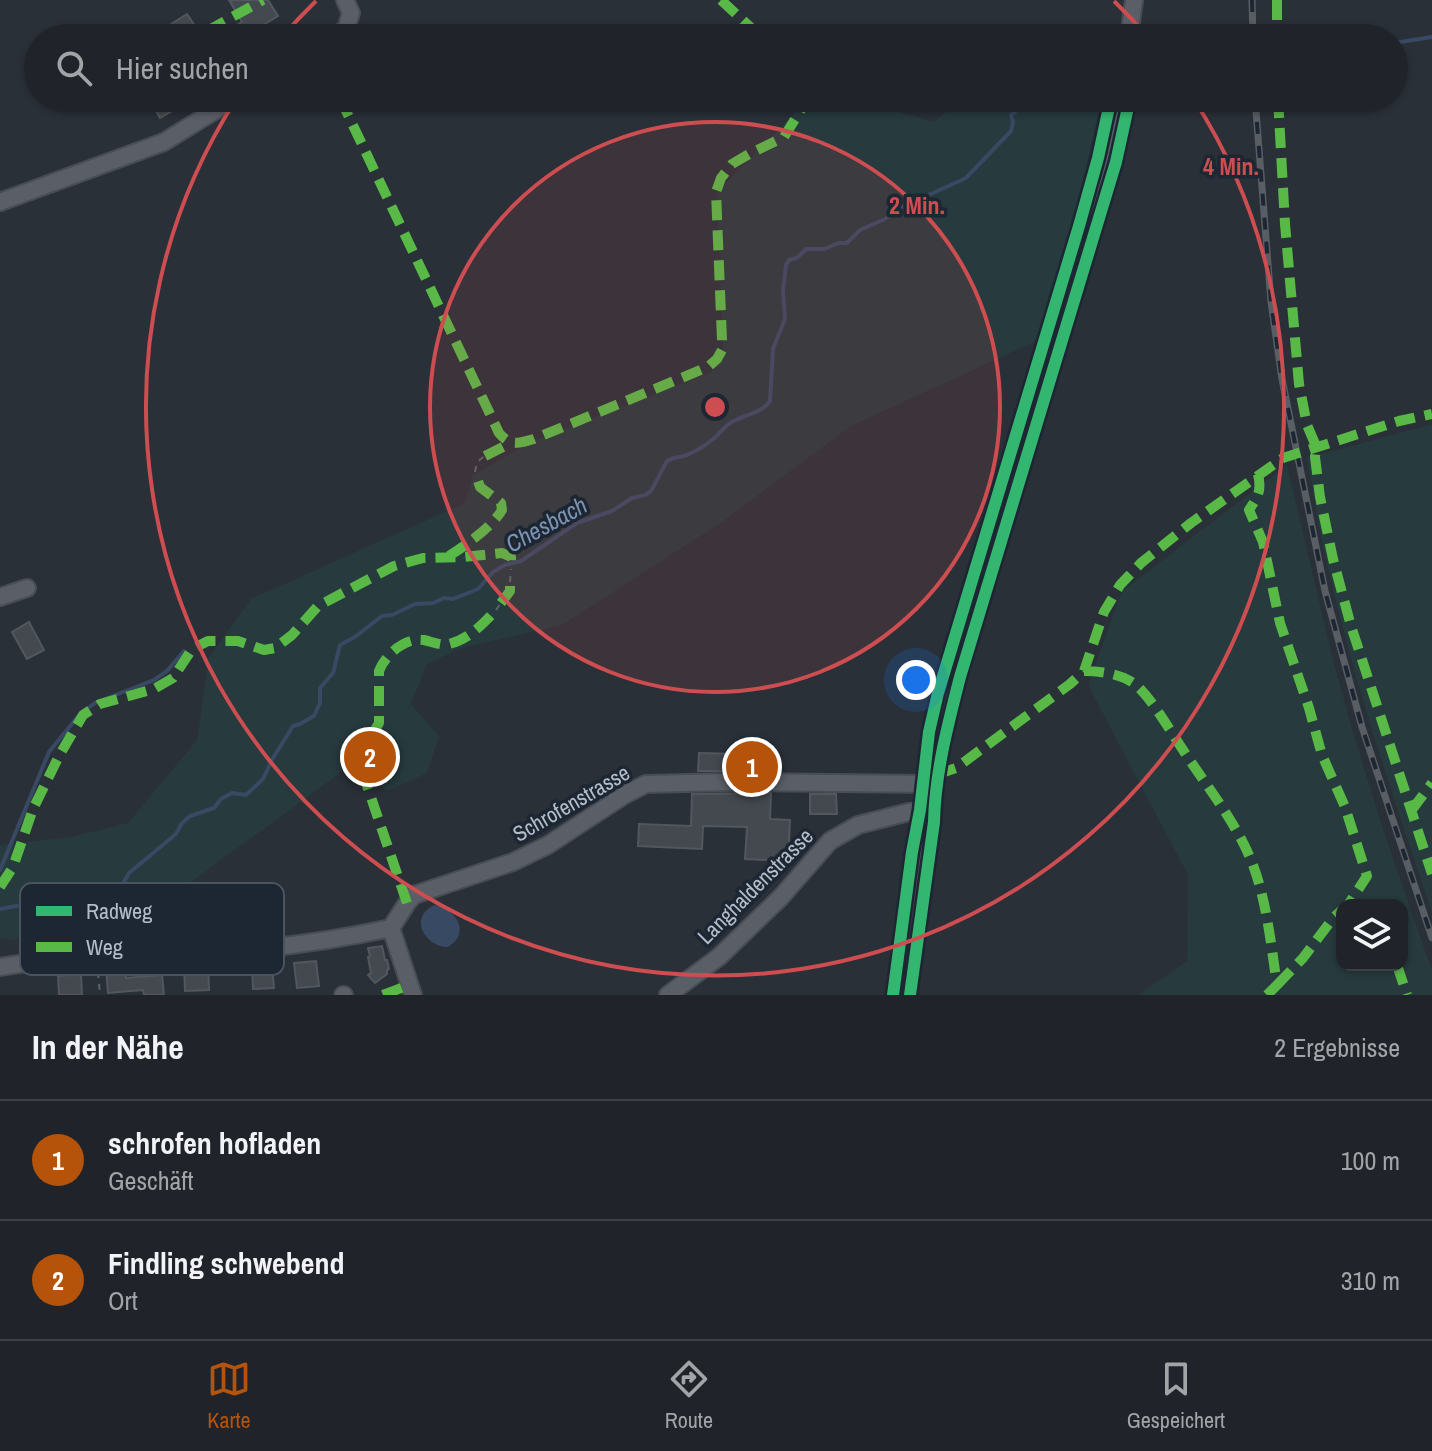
<!DOCTYPE html>
<html lang="de">
<head>
<meta charset="utf-8">
<style>
  :root { --surface:#20242a; --page:#282c32; --text:#f1f3f6; --muted:#a2a4a8; --line:#3d4147; --accent:#b45309 }
  body { margin:0; font-family:"Archivo Narrow",sans-serif; background:var(--page); color:var(--text) }
  .controls { position:absolute; right:24px; bottom:24px; display:grid; overflow:hidden; border-radius:16px; box-shadow:0 2px 6px #0004 }
  .controls button { width:72px; height:72px; display:grid; place-items:center; padding:0; border:0; border-bottom:2px solid var(--line); background:var(--surface); color:var(--text); font:40px sans-serif }
  .you { position:absolute; left:916px; top:680px; width:28px; height:28px; margin:-20px; border:6px solid #fff; border-radius:50%; background:#1a73e8; box-shadow:0 0 0 12px #1a73e833 }
  .badge { display:grid; place-items:center; width:52px; height:52px; border-radius:50%; background:var(--accent); color:#fff; font-size:26px; font-weight:700 }
  .pin { position:absolute; translate:-50% -50%; border:4px solid #fff; box-shadow:0 2px 8px #0006 }
  .list { margin:0; padding:0; list-style:none }
  h2 { display:flex; justify-content:space-between; align-items:center; height:104px; margin:0; padding:0 32px; font-size:34px }
  h2 small { font-size:26px; font-weight:400; color:var(--muted) }
  .list li { display:grid; grid-template-columns:52px 1fr auto; gap:24px; align-items:center; box-sizing:border-box; height:120px; padding:0 32px; border-top:2px solid var(--line) }
  .list b { display:block; font-size:30px; white-space:nowrap }
  .list p { margin:0; font-size:26px; white-space:nowrap; color:var(--muted) }
  .list em { font-size:26px; font-style:normal; color:var(--muted) }
  .icon { flex:none; width:44px; height:44px; fill:none; stroke:currentColor; stroke-width:2; stroke-linecap:round; stroke-linejoin:round }
  .map { position:relative; flex:none; width:1432px; height:995px; overflow:hidden }
  .search { position:absolute; background:var(--surface); box-shadow:0 2px 6px #0004; left:24px; right:24px; top:24px; height:88px; display:flex; align-items:center; gap:20px; box-sizing:border-box; padding:0 28px; border-radius:44px; color:var(--muted); font-size:30px }
  .sheet { height:344px; background:var(--surface) }
  nav { display:flex; justify-content:space-around; align-items:center; box-sizing:border-box; height:112px; border-top:2px solid var(--line); background:var(--surface); font-size:22px; color:var(--muted) }
  nav a { display:grid; justify-items:center; gap:4px }
  nav .on { color:var(--accent) }
  .map>svg:first-child { display:block }
  .green { fill:#273a3e; fill-rule:evenodd }
  .water { fill:#384963 }
  .lines { fill:none; stroke-linecap:round; stroke-linejoin:round }
  .stream { stroke:#384963; stroke-width:4 }
  .building { fill:#444950; stroke:#52575f; stroke-width:2 }
  .minor-casing { stroke:#484c53; stroke-width:20 }
  .path { stroke:#5d636a; stroke-width:2; stroke-dasharray:6 6; stroke-linecap:butt }
  .minor { stroke:#5a5e66; stroke-width:16 }
  .rail-casing { stroke:#595d64; stroke-width:7 }
  .rail { stroke:#1d2633; stroke-width:4; stroke-dasharray:12; stroke-linecap:butt }
  .quiet { stroke:#58b947; stroke-width:10; stroke-dasharray:20 10; stroke-linecap:butt }
  .cycleway-casing { stroke:#1d2633; stroke-width:17 }
  .cycleway { stroke:#33b770; stroke-width:12 }
  .ring { fill:none; stroke:#ce4d50; stroke-width:4 }
  .labels { text-anchor:middle; dominant-baseline:central; stroke-width:7; stroke-linejoin:round; paint-order:stroke }
  .street-label { font-size:22px; fill:#b4bcc9; stroke:#1d2633 }
  .water-label { font-size:24px; font-style:italic; fill:#7c92b1; stroke:#1d2633 }
  .key { fill:#1d2633; stroke:#4a5360; stroke-width:2 }
  .key-label { font-size:22px; fill:#b4bcc9 }
  .centre { fill:#ce4d50; stroke:#1d2633; stroke-width:4 }
  .ring-label { font-size:24px; text-anchor:middle; font-weight:bold; fill:#ce4d50; stroke:#1d2633; stroke-width:7; stroke-linejoin:round; paint-order:stroke }
</style>
</head>
<body>
<div class="map">
<svg width="1432" height="995" viewBox="0 0 1432 995">
  <rect width="100%" height="100%" fill="#2a3038"/>
  <!-- green -->
  <path class="green" d="M 810,98 L 850,98 L 934,122 L 962,98 L 1102,98 L 1047,336 L 851,426 L 722,522 L 562,625 L 462,648 L 427,664 L 411,704 L 439,736 L 427,773 L 388,791 L 354,763 L 139,920 L 11,940 L 0,938 L 0,845 L 71,837 L 128,823 L 197,740 L 209,657 L 251,599 L 465,503 L 473,475 L 531,442 L 710,373 L 723,351 L 717,192 Z
    M 1432,425 L 1432,912 C 1390,789 1348,664 1321,536 C 1316,510 1312,484 1307,458 L 1422,427 Z
    M 1287,465 L 1331,652 L 1352,729 L 1381,823 L 1432,971 L 1432,995 L 1138,995 L 1187,961 L 1188,875 L 1088,685 L 1122,591 ZM 1402,905 L 1402,965 L 1342,965 L 1342,905 Z"/>
  <!-- water -->
  <path class="water" d="M 435,905 C 457,910 471,933 448,947 C 424,947 408,916 435,905 Z"/>
  <g class="lines">
    <!-- stream -->
    <path class="stream" d="M 1394,43 L 1432,37
      M 0,870 L 49,752 L 80,714 L 95,703 L 154,680 L 167,671 L 184,651
      M 0,909 L 37,902 L 46,892 L 53,890 L 77,893 L 96,888 L 116,889 L 121,887 L 129,873 L 176,834 L 182,823 L 190,816 L 214,808 L 221,799 L 232,793 L 246,795 L 263,779 L 273,758 L 293,726 L 300,724 L 314,716 L 320,703 L 320,688 L 333,673 L 340,645 L 355,637 L 382,616 L 392,615 L 415,604 L 433,603 L 444,598 L 453,599 L 478,589 L 493,572 L 505,565 L 521,561 L 577,523 L 612,511 L 632,498 L 645,495 L 651,491 L 667,461 C 675,456 683,458 691,453 C 698,450 706,445 713,439 C 720,434 724,426 732,422 C 745,414 761,414 770,401 L 773,349 L 785,319 L 783,291 L 786,265 L 789,260 L 797,258 L 806,249 L 824,249 L 839,243 L 847,243 L 860,230 L 885,219 L 900,208 L 966,178 L 1011,131 L 1013,122 L 1011,115 L 1032,98"/>
  </g>
  <!-- building -->
  <path class="building" d="M 229,0 L 268,0 L 278,16 L 265,24 L 273,38 L 242,38 L 235,26 L 242,22 Z
    M 187,14 L 199,32 L 189,38 L 164,38 L 160,31 Z
    M 149,98 L 177,98 L 181,106 L 160,118 Z
    M 29,622 L 44,650 L 27,659 L 12,632 Z
    M 740,744 L 768,744 L 768,771 L 698,771 L 699,753 L 740,754 Z
    M 771,793 L 770,819 L 790,820 L 788,861 L 745,859 L 747,827 L 703,826 L 702,849 L 638,846 L 639,824 L 691,826 L 692,794 Z
    M 810,794 L 836,794 L 837,814 L 810,814 Z
    M 382,946 L 385,960 L 387,960 L 389,969 L 387,970 L 387,974 L 375,983 L 368,975 L 371,973 L 368,957 L 370,956 L 368,948 Z
    M 316,961 L 319,986 L 297,988 L 294,963 Z
    M 208,962 L 209,990 L 185,991 L 184,963 Z
    M 272,964 L 274,988 L 253,989 L 252,966 Z
    M 125,966 L 126,978 L 162,975 L 164,995 L 144,995 L 143,990 L 108,993 L 106,967 Z
    M 81,974 L 82,995 L 59,995 L 58,976 Z"/>
  <g class="lines">
    <!-- minor casing -->
    <g class="minor-casing">
      <path id="minor" d="M 332,38 L 346,29 L 351,13 L 345,0
        M 1129,38 L 1134,0
        M 0,202 L 164,142 L 235,98
        M 0,597 L 27,588
        M 391,928 L 413,995
        M 0,967 C 87,952 176,955 264,948 C 307,944 349,937 391,928 L 407,903 L 414,895 L 513,862 L 548,845 L 626,794 L 646,784 L 728,782 L 930,784
        M 343,995 L 344,995
        M 668,995 L 720,956 L 781,897 L 830,841 L 858,825 L 909,812 L 926,811
        M 901,995 L 932,771 L 942,714 L 958,651 L 1106,166 L 1121,98"/>
    </g>
    <!-- path -->
    <path class="path" d="M 475,472 C 476,464 478,460 485,456
      M 510,582 L 511,569
      M 496,610 L 501,603
      M 98,972 L 100,995"/>
    <!-- minor -->
    <use href="#minor" class="minor"/>
    <!-- rail casing -->
    <g class="rail-casing">
      <path id="rail" d="M 1252,0 L 1253,38
        M 1255,98 L 1271,302 L 1282,379 L 1325,591 L 1362,727 L 1432,938"/>
    </g>
    <!-- rail -->
    <use href="#rail" class="rail"/>
    <!-- quiet -->
    <path class="quiet" d="M 721,0 L 762,38
      M 1277,0 L 1277,38
      M 207,31 L 263,0
      M 340,98 L 499,433 C 511,447 518,443 534,439 L 708,367 L 717,359 L 722,350 L 722,340 L 716,192 L 721,178 L 732,164 L 749,154 L 784,137 L 805,103 L 806,98
      M 1278,98 L 1285,224 L 1299,384 L 1307,425 L 1316,446 L 1315,457 L 1320,497 L 1333,559 L 1351,626 L 1432,874
      M 485,456 L 503,447 L 506,442
      M 1258,474 C 1262,491 1258,496 1249,510 L 1263,542 L 1280,623 L 1309,708 L 1322,755 L 1345,807 L 1367,876 L 1348,905
      M 449,556 C 466,545 492,527 502,510 L 501,503 L 480,487 L 475,472
      M 501,603 L 510,591 L 510,582
      M 1084,671 C 1101,671 1122,674 1136,685 C 1152,699 1171,732 1183,750 C 1207,787 1237,823 1253,865 C 1267,903 1271,945 1277,985 L 1267,995
      M 936,772 L 944,772 L 956,768 L 1070,684 L 1084,671 L 1104,612 L 1120,585 L 1141,563 L 1191,523 L 1283,458 L 1399,421 L 1432,414
      M 1411,811 L 1432,783
      M 0,887 L 13,867 L 33,809 L 59,756 L 83,715 L 100,704 L 154,689 L 173,678 L 192,649 L 208,641 L 238,641 L 264,650 L 275,648 L 292,635 L 318,606 L 394,566 L 423,558 L 463,557 L 502,553 L 511,557 L 511,569
      M 407,903 L 360,765 L 360,755 L 379,723 L 379,671 C 385,655 405,637 424,640 C 433,642 441,646 449,644 C 469,639 483,624 496,610
      M 1397,965 L 1407,995
      M 1277,985 L 1303,958 L 1334,917 L 1342,910
      M 383,995 L 409,985"/>
    <!-- cycleway casing -->
    <g class="cycleway-casing">
      <path id="cycleway" d="M 893,995 L 912,852 L 920,810 L 929,732 L 938,693 L 1079,226 L 1098,158 L 1111,98
        M 910,995 L 934,822 C 935,773 948,724 960,677 L 1116,162 L 1130,98"/>
    </g>
    <!-- cycleway -->
    <use href="#cycleway" class="cycleway"/>
  </g>
  <!-- distance rings -->
  <circle cx="715" cy="407" r="285" fill="#ce4d50" fill-opacity=".12"/>
  <g class="ring">
    <circle cx="715" cy="407" r="285"/>
    <path d="M282 37A569 569 0 0 1 316 1M1114 1A569 569 0 0 1 1148 37M1195 101A569 569 0 1 1 235 101"/>
  </g>
  <g class="labels">
    <!-- street labels -->
    <g class="street-label">
      <text transform="translate(571 803) rotate(-30)">Schrofenstrasse</text>
      <text transform="translate(755 886) rotate(-45)">Langhaldenstrasse</text>
    </g>
    <!-- water labels -->
    <g class="water-label">
      <text transform="translate(546 524) rotate(-29)">Chesbach</text>
    </g>
  </g>
  <!-- legend -->
  <rect x="20" y="883" width="264" height="92" rx="12" class="key"/>
  <rect x="36" y="906" width="36" height="10" fill="#33b770"/>
  <rect x="36" y="942" width="36" height="10" fill="#58b947"/>
  <g class="key-label">
    <text x="86" y="919">Radweg</text>
    <text x="86" y="955">Weg</text>
  </g>
  <circle cx="715" cy="407" r="12" class="centre"/>
  <g class="ring-label">
    <text x="1231" y="175">4 Min.</text>
    <text x="917" y="214">2 Min.</text>
  </g>
</svg>
<div class="controls">
<button><svg class="icon" aria-label="layers" viewBox="0 0 24 24"><path d="M12 4l9 5-9 5-9-5zM3 14l9 5 9-5"/></svg></button>
</div>
<div class="you"></div>
<div class="pin badge" style="left:752px;top:767px">1</div>
<div class="pin badge" style="left:370px;top:757px">2</div>
<div class="search"><svg class="icon" aria-label="search" viewBox="0 0 24 24"><circle cx="10" cy="10" r="6"/><path d="M15 15l6 6"/></svg>Hier suchen</div>
</div>
<section class="sheet">
<h2>In der Nähe<small>2 Ergebnisse</small></h2>
<ul class="list">
<li><span class="badge">1</span><div><b>schrofen hofladen</b><p>Geschäft</p></div><em>100 m</em></li>
<li><span class="badge">2</span><div><b>Findling schwebend</b><p>Ort</p></div><em>310 m</em></li>
</ul>
</section>
<nav>
<a class="on"><svg class="icon" aria-label="map" viewBox="0 0 24 24"><path d="M3 6l6-2 6 2 6-2v14l-6 2-6-2-6 2zM9 4v14M15 6v14"/></svg>Karte</a>
<a><svg class="icon" aria-label="directions" viewBox="0 0 24 24"><path d="M12 3l9 9-9 9-9-9zM9 14v-3h6M13 9l2 2-2 2"/></svg>Route</a>
<a><svg class="icon" aria-label="saved" viewBox="0 0 24 24"><path d="M7 4h10v16l-5-4-5 4z"/></svg>Gespeichert</a>
</nav>
</body>
</html>
